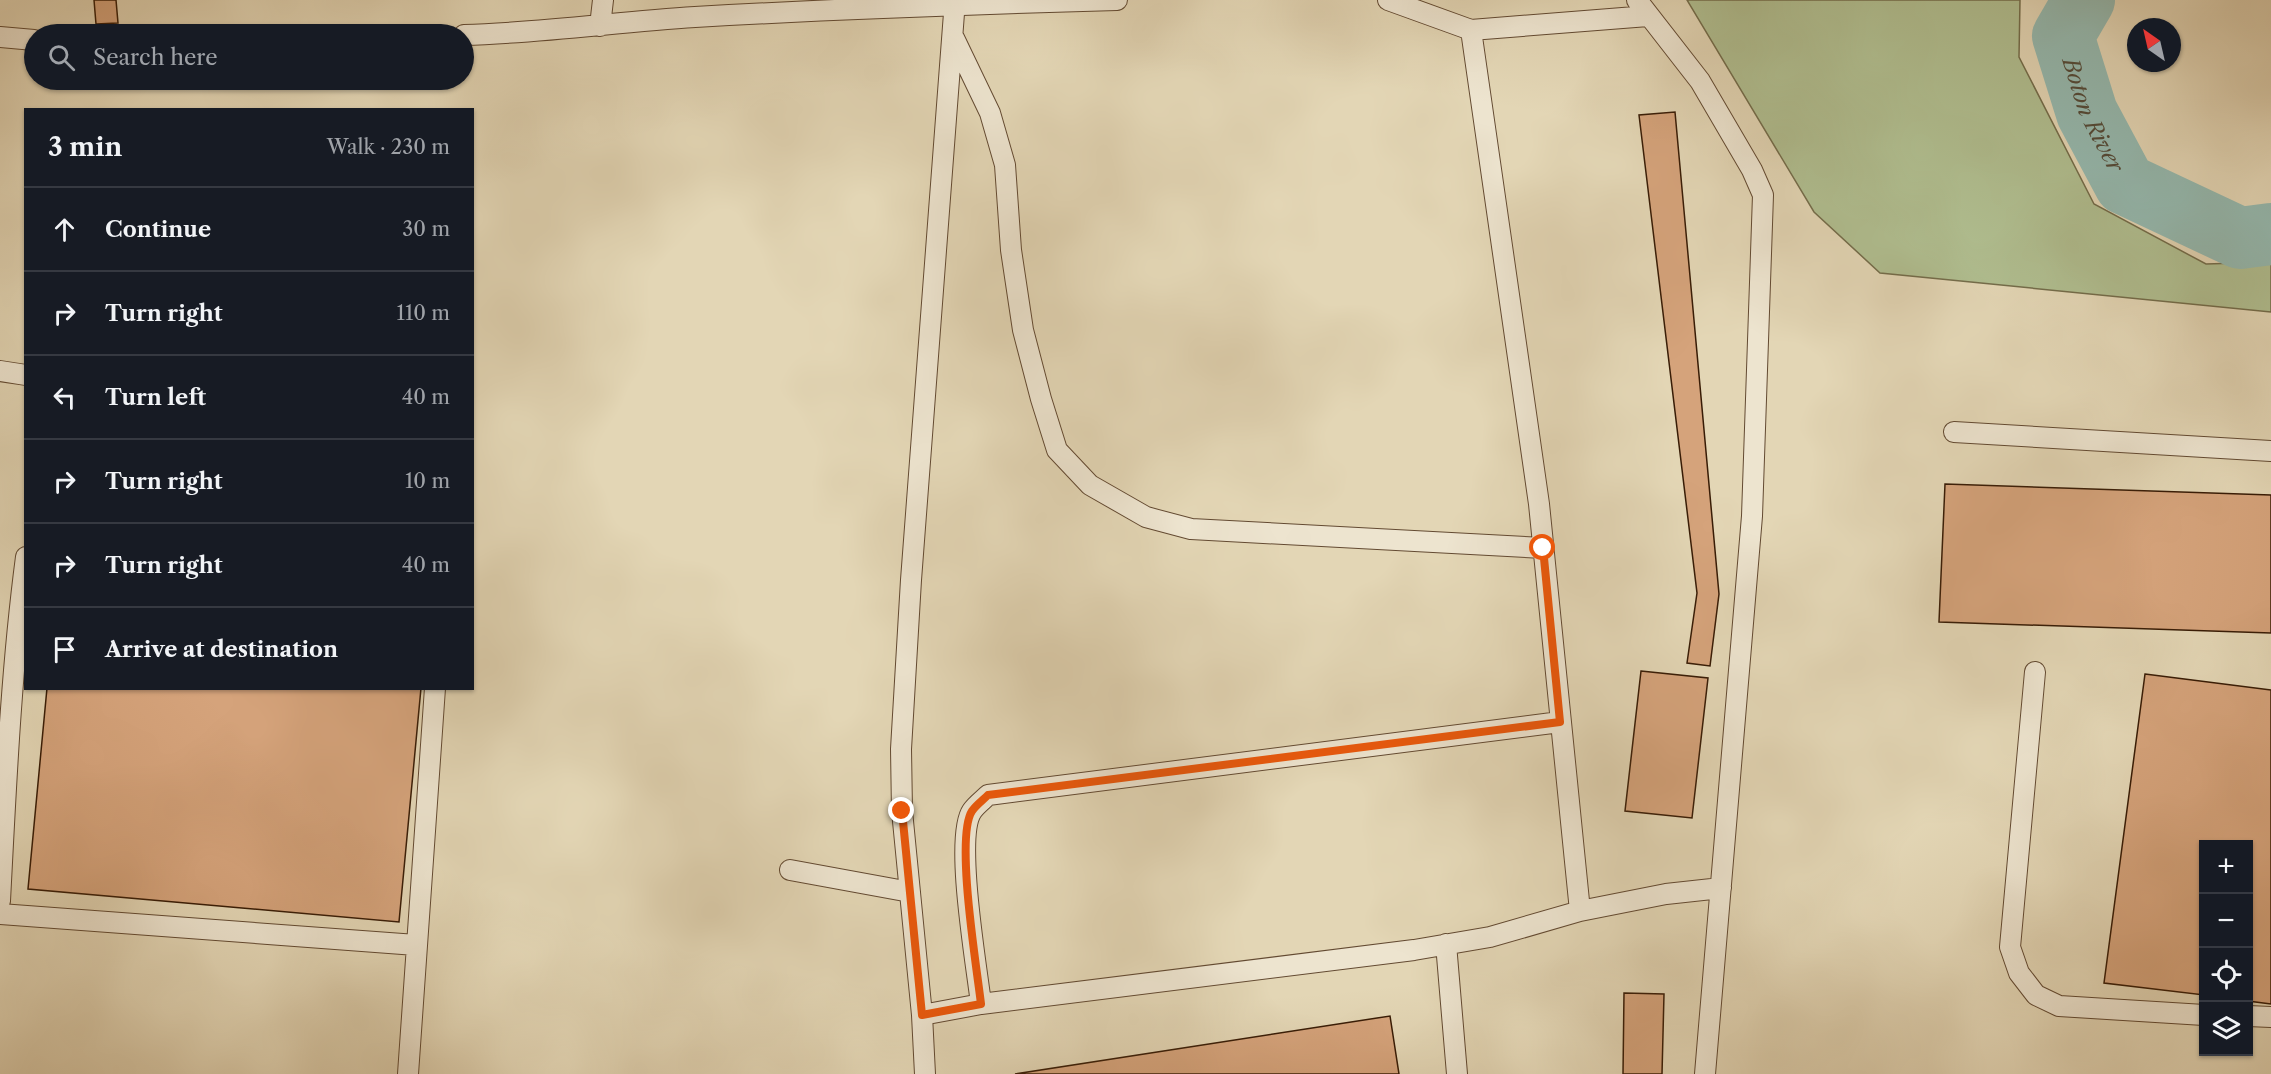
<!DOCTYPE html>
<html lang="en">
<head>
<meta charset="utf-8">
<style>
  :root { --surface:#171b24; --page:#20242c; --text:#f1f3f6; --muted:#9ea1a6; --line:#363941 }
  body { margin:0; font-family:"Libre Caslon Text",serif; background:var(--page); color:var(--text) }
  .controls { position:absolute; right:18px; bottom:18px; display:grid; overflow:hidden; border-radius:0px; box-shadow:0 2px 4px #0004 }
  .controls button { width:54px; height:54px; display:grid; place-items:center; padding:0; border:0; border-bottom:2px solid var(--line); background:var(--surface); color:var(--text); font:30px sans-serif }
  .compass { position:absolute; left:2127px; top:18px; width:54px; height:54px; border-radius:50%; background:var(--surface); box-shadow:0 2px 4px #0004; rotate:326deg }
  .stop { position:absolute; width:18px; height:18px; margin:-14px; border:4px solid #ea580c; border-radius:50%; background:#fff }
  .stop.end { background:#ea580c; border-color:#fff; box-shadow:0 2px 6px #0008 }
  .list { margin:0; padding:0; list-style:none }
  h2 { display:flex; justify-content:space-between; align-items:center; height:78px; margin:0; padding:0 24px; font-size:26px }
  h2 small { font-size:20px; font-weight:400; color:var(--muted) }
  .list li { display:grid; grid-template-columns:39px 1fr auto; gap:18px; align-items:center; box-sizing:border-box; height:84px; padding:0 24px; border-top:2px solid var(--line) }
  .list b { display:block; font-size:22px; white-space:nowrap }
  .list em { font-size:20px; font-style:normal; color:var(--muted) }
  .icon { flex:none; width:33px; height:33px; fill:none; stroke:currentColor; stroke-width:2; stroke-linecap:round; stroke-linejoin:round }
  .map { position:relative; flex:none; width:2271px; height:1074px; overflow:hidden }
  .search { position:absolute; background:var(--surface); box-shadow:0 2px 4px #0004; left:24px; top:24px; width:450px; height:66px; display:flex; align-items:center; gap:15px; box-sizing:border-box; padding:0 21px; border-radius:33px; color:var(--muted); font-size:22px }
  .panel { position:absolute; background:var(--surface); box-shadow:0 2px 4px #0004; left:24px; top:108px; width:450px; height:582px; border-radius:0px }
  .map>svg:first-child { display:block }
  .green { fill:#b0be90; stroke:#746d4b; stroke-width:1.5 }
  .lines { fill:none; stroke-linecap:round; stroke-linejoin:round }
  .river { stroke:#95b9af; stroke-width:62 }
  .building { fill:#d5a37b; stroke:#381c06; stroke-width:1.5 }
  .service-casing { stroke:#634a32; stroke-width:22 }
  .service { stroke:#ede4cf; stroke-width:20 }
  .route { stroke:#ea580c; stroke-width:8 }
  .labels { text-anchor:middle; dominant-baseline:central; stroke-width:4.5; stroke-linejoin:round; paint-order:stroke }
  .water-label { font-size:22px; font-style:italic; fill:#544b39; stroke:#ede4cf }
</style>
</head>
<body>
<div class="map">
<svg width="2271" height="1074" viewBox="0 0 2271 1074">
  <rect width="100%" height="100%" fill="#e3d6b5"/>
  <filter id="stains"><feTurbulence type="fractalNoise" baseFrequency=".00333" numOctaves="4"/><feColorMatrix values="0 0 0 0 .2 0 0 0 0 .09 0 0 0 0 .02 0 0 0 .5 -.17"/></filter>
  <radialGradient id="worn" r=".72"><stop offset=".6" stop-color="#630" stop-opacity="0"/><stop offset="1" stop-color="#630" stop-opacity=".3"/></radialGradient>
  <!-- green -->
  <path class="green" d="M 1687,0 L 2020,0 L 2019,57 L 2094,204 L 2206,264 L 2271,262 L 2271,312 L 1880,273 L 1814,212 Z"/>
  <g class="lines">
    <!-- river -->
    <path class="river" id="s1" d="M 2084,0 L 2063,36 L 2087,113 L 2125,184 L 2240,238 L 2271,234"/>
  </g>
  <!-- building -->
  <path class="building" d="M 94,0 L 116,0 L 118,23 L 96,24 Z
    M 1675,112 L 1719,594 L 1710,666 L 1687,663 L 1697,593 L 1639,115 Z
    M 1945,484 L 2271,495 L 2271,633 L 1939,622 Z
    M 1641,671 L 1708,678 L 1692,818 L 1625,811 Z
    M 2145,674 L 2271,690 L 2271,1004 L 2248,1001 L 2248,844 L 2204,844 L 2204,995 L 2104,983 Z
    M 47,688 L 421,688 L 399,922 L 28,889 Z
    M 1624,993 L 1664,994 L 1662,1074 L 1623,1074 Z
    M 1390,1016 L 1399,1074 L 1015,1074 Z"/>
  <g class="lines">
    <!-- service casing -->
    <g class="service-casing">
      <path id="service" d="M 1388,0 L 1471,30 L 1648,16
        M 1637,0 L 1700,81 L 1752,170 L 1763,195 L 1752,516 L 1705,1074
        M 600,26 L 603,0
        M 1471,30 L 1539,504 L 1580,911
        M 464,35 C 541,33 617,22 695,17 C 835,9 976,4 1117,0
        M 0,37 L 34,40
        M 954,38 L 990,113 L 1005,165 L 1011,250 L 1023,330 L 1041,399 L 1057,450 L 1090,485 L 1146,517 L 1191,529 L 1543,548
        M 0,371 L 26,375
        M 1954,432 L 2271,451
        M 2035,672 L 2010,947 L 2019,973 L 2036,995 L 2059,1006 L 2204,1015
        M 790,870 L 910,892
        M 0,901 C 6,786 11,671 26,557
        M 0,914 L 416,945
        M 1446,944 L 1457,1074
        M 981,1004 C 977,968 954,837 972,811 C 976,805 983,800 988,795 L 1560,722
        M 922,1015 L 981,1004 L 1414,950 L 1490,937 L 1580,911 L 1666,894 L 1721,888
        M 2248,1016 L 2271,1017
        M 408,1074 L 435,688
        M 925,1074 L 922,1015 L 902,811 L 901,749 L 911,580 L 955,0"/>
    </g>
    <!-- service -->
    <use href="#service" class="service"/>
  </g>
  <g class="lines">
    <!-- route -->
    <path class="route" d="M 902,811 L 922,1015 L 981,1004 C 977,969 955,837 972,811 C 976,805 983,800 988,795 L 1560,722 L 1543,548"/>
  </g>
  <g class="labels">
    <!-- water labels -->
    <g class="water-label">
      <text stroke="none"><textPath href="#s1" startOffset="126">Boton River</textPath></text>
    </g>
  </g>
  <rect width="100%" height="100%" filter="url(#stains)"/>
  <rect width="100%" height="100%" fill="url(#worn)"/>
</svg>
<div class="controls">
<button>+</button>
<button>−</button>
<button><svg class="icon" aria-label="locate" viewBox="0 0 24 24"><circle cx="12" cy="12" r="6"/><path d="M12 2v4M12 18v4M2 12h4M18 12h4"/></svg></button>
<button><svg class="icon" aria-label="layers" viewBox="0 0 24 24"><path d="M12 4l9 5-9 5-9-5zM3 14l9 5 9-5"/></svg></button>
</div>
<svg class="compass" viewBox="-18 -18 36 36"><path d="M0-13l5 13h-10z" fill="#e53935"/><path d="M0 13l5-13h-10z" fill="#9ea1a6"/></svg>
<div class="stop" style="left:1543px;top:548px"></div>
<div class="stop end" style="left:902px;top:811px"></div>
<div class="search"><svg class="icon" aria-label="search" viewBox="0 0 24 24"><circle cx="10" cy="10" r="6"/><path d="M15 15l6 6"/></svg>Search here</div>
<section class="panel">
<h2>3 min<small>Walk · 230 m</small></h2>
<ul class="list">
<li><svg class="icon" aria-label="ahead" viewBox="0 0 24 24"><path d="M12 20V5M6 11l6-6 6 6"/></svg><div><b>Continue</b></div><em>30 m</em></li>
<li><svg class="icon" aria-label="right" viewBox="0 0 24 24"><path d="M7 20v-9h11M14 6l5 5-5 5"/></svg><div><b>Turn right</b></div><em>110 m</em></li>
<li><svg class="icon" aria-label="left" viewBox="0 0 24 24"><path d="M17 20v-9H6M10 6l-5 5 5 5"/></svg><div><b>Turn left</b></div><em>40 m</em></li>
<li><svg class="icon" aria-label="right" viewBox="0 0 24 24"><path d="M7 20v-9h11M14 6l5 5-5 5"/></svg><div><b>Turn right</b></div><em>10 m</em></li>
<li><svg class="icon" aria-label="right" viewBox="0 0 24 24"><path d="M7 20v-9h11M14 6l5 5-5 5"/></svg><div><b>Turn right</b></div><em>40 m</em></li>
<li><svg class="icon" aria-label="arrive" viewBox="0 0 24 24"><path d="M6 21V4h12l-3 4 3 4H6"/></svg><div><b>Arrive at destination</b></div></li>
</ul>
</section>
</div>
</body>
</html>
